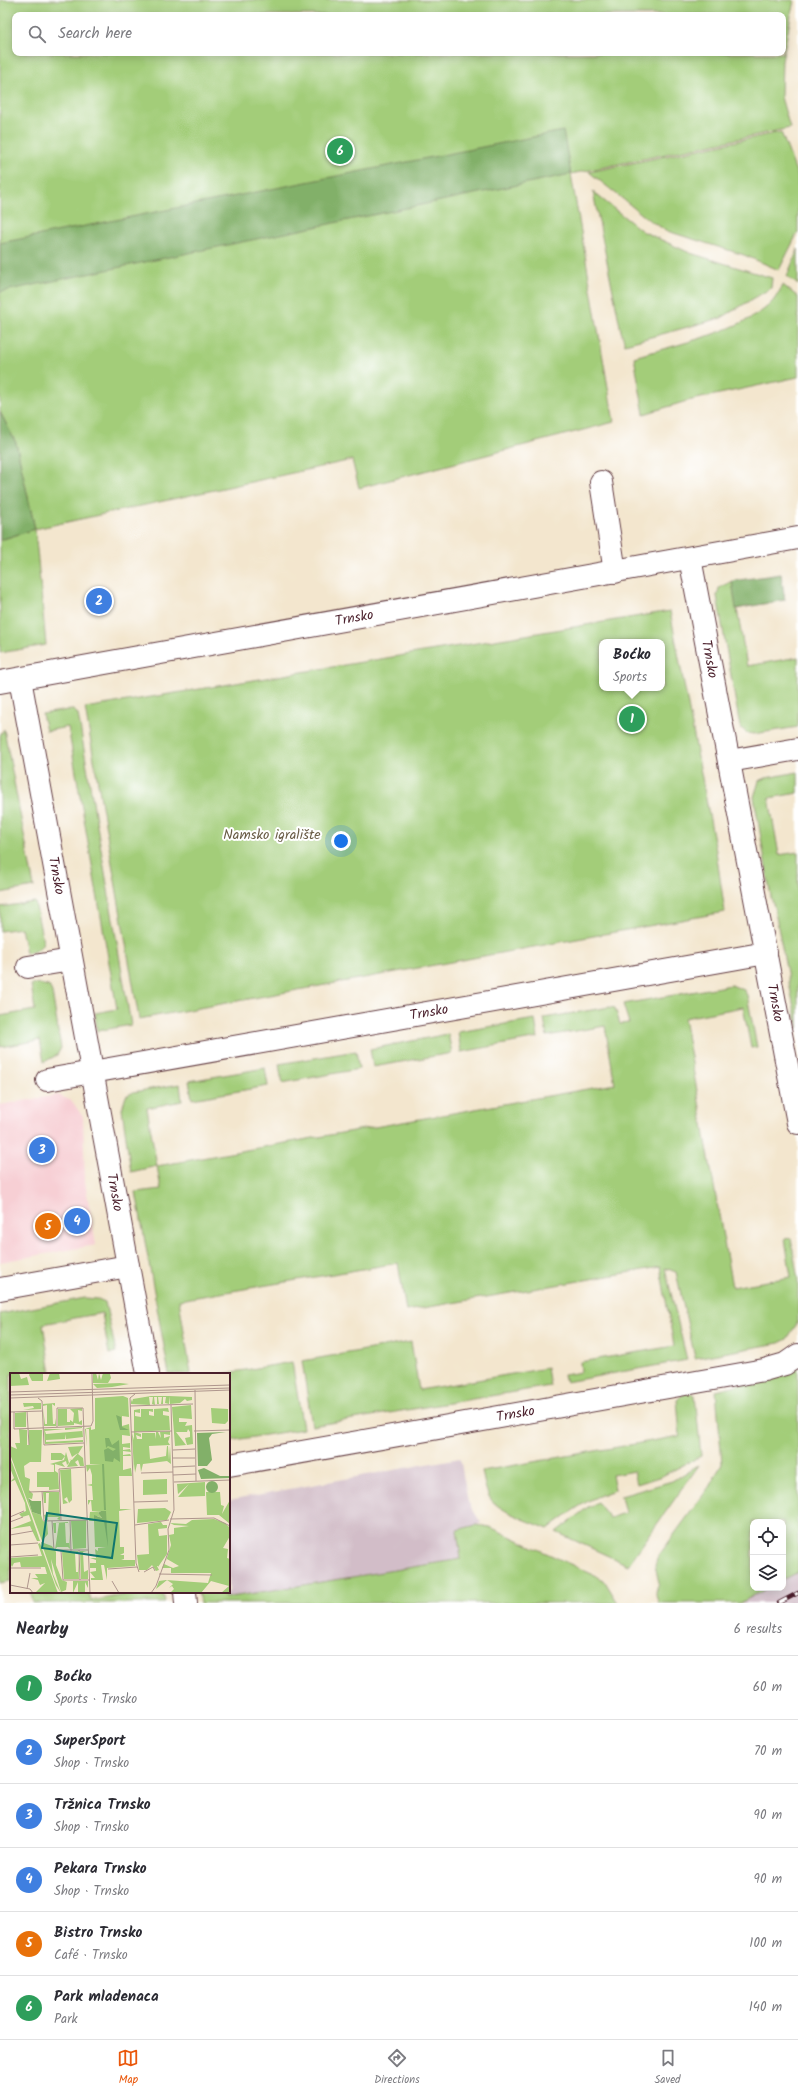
<!DOCTYPE html>
<html lang="en">
<head>
<meta charset="utf-8">
<style>
  :root { --surface:#fff; --page:#f2f2f3; --text:#2b2b33; --muted:#7c7c81; --line:#e1e1e2; --accent:#ea580c }
  body { margin:0; font-family:Kalam,sans-serif; background:var(--page); color:var(--text) }
  .controls { position:absolute; right:12px; bottom:12px; display:grid; overflow:hidden; border-radius:8px; box-shadow:0 2px 10px #0003 }
  .controls button { width:36px; height:36px; display:grid; place-items:center; padding:0; border:0; border-bottom:1px solid var(--line); background:var(--surface); color:var(--text); font:20px sans-serif }
  .you { position:absolute; left:341px; top:841px; width:14px; height:14px; margin:-10px; border:3px solid #fff; border-radius:50%; background:#1a73e8; box-shadow:0 0 0 6px #1a73e833 }
  .badge { display:grid; place-items:center; width:26px; height:26px; border-radius:50%; background:var(--accent); color:#fff; font-size:13px; font-weight:700 }
  .pin { position:absolute; translate:-50% -50%; border:2px solid #fff; box-shadow:0 1px 4px #0006 }
  .popup { position:absolute; left:599px; top:639px; width:66px; height:52px; box-sizing:border-box; display:grid; place-content:center; border-radius:8px; background:var(--surface); filter:drop-shadow(0 1px 3px #0005); font-size:13px; white-space:nowrap; color:var(--muted) }
  .popup b { font-size:15px; color:var(--text) }
  .popup::after { content:''; position:absolute; left:50%; top:100%; margin-left:-8px; border:8px solid transparent; border-top-color:var(--surface) }
  .list { margin:0; padding:0; list-style:none }
  h2 { display:flex; justify-content:space-between; align-items:center; height:52px; margin:0; padding:0 16px; font-size:17px }
  h2 small { font-size:13px; font-weight:400; color:var(--muted) }
  .list li { display:grid; grid-template-columns:26px 1fr auto; gap:12px; align-items:center; box-sizing:border-box; height:64px; padding:0 16px; border-top:1px solid var(--line) }
  .list b { display:block; font-size:15px; white-space:nowrap }
  .list p { margin:0; font-size:13px; white-space:nowrap; color:var(--muted) }
  .list em { font-size:13px; font-style:normal; color:var(--muted) }
  .icon { flex:none; width:22px; height:22px; fill:none; stroke:currentColor; stroke-width:2; stroke-linecap:round; stroke-linejoin:round }
  .map { position:relative; flex:none; width:798px; height:1603px; overflow:hidden }
  .search { position:absolute; background:var(--surface); box-shadow:0 2px 10px #0003; left:12px; right:12px; top:12px; height:44px; display:flex; align-items:center; gap:10px; box-sizing:border-box; padding:0 14px; border-radius:8px; color:var(--muted); font-size:15px }
  .sheet { height:436px; background:var(--surface) }
  nav { display:flex; justify-content:space-around; align-items:center; box-sizing:border-box; height:56px; border-top:1px solid var(--line); background:var(--surface); font-size:11px; color:var(--muted) }
  nav a { display:grid; justify-items:center; gap:2px }
  nav .on { color:var(--accent) }
  .map>svg:first-child { display:block }
  .built { fill:#f7cfd4 }
  .industrial { fill:#d2bdc8 }
  .green { fill:#a3cd79; stroke:#767652; fill-rule:evenodd }
  .forest { fill:#82b069; stroke:#66684a }
  .lines { fill:none; stroke-linecap:round; stroke-linejoin:round }
  .minor-casing { stroke:#633d43; stroke-width:24 }
  .minor { stroke:#fff; stroke-width:22 }
  .rail-casing { stroke:#4a1f2b; stroke-width:4.5 }
  .rail { stroke:#fff; stroke-width:3; stroke-dasharray:9; stroke-linecap:butt }
  .labels { text-anchor:middle; dominant-baseline:central; stroke-width:4; stroke-linejoin:round; paint-order:stroke }
  .street-label { font-size:14px; fill:#4a1f2b; stroke:#fff }
  .park-label { font-size:14px; fill:#695c46; stroke:#fff }
  .inset-road { fill:none; stroke:#af968d; stroke-width:1 }
  .view { fill:#0f766e; fill-opacity:0.15; stroke:#0f766e; stroke-width:2 }
  .inset-edge { fill:none; stroke:#4a1f2b; stroke-width:2 }
</style>
</head>
<body>
<div class="map">
<svg width="798" height="1603" viewBox="0 0 798 1603">
  <rect width="100%" height="100%" fill="#fff"/>
  <filter id="ink" filterUnits="userSpaceOnUse"><feTurbulence type="fractalNoise" baseFrequency=".025" numOctaves="2"/><feDisplacementMap in="SourceGraphic" scale="8" xChannelSelector="R" yChannelSelector="G"/><feConvolveMatrix kernelMatrix="1 2 1 2 8 2 1 2 1" color-interpolation-filters="sRGB"/></filter>
  <filter id="wash" filterUnits="userSpaceOnUse"><feTurbulence type="fractalNoise" baseFrequency=".012" numOctaves="4" result="noise"/><feDisplacementMap in="SourceGraphic" scale="16" xChannelSelector="R" yChannelSelector="G"/><feGaussianBlur stdDeviation="0.9" result="paint"/><feColorMatrix in="noise" values="0 0 0 0 0 0 0 0 0 0 0 0 0 0 0 0 0 1.4 0 .05"/><feComposite in="paint" operator="in"/></filter>
  <g filter="url(#wash)">
    <rect width="100%" height="100%" fill="#f3e6ce"/>
    <!-- built -->
    <path class="built" d="M 58,1095 L 72,1101 L 83,1117 L 85,1182 L 96,1245 L 0,1262 L 0,1105 Z"/>
    <!-- industrial -->
    <path class="industrial" d="M 460,1458 L 468,1502 L 481,1523 L 476,1525 L 462,1559 L 225,1598 L 224,1592 L 229,1592 L 229,1500 Z
      M 798,1572 L 798,1603 L 740,1603 L 768,1588 L 783,1588 L 783,1580 Z"/>
    <!-- green -->
    <path class="green" d="M 0,0 L 794,0 L 782,61 L 781,97 L 790,128 L 571,174 L 614,422 L 359,488 L 352,460 L 35,529 L 46,645 L 0,653 L 0,540 L 35,529 L 16,443 L 0,412 ZM 15,15 L 783,15 L 783,53 L 15,53 Z
      M 781,132 L 798,177 L 798,232 L 779,270 L 744,255 L 667,231 L 649,220 L 589,172 Z
      M 593,192 L 642,231 L 690,253 L 772,278 L 771,288 L 721,318 L 625,344 L 621,331 Z
      M 798,249 L 798,285 L 787,276 Z
      M 783,285 L 798,297 L 798,377 L 687,401 L 644,414 L 634,357 C 671,346 748,330 773,301 C 777,296 780,290 783,285 Z
      M 732,581 L 747,666 L 798,657 L 798,727 L 754,734 L 747,733 L 740,727 L 717,596 L 719,588 Z
      M 670,611 L 716,851 L 725,912 L 139,1019 L 85,708 ZM 602,642 L 662,642 L 662,688 L 602,688 Z
      M 68,710 L 73,710 L 78,714 L 131,1025 L 97,1031 L 95,1013 L 117,1009 L 68,727 L 46,731 L 42,714 Z
      M 4,729 L 34,887 L 0,893 L 0,735 Z
      M 798,772 L 798,793 L 769,798 L 779,855 L 798,852 L 798,1028 L 774,907 L 771,897 L 754,797 L 759,781 L 766,778 Z
      M 35,902 L 43,942 C 40,950 34,952 26,953 L 21,928 L 0,931 L 0,907 Z
      M 39,984 L 49,986 L 52,992 L 61,1048 L 57,1055 L 44,1062 L 40,1040 L 0,1047 L 0,1016 L 35,1010 L 31,985 Z
      M 731,985 L 744,990 L 747,995 L 757,1047 L 751,1048 L 743,1007 L 684,1018 L 732,1287 L 791,1277 L 785,1239 L 791,1238 L 798,1280 L 798,1322 L 787,1339 L 779,1343 L 695,1358 L 676,1272 L 665,1268 L 687,1360 L 566,1382 L 564,1375 L 581,1372 L 580,1362 L 674,1346 L 660,1267 L 406,1311 L 398,1263 L 179,1300 L 191,1374 L 169,1374 L 136,1192 L 161,1189 L 157,1166 L 131,1172 L 122,1109 L 126,1096 L 133,1092 L 180,1084 L 182,1101 L 147,1108 L 157,1166 L 615,1084 L 605,1026 L 547,1036 L 544,1018 L 610,1007 L 615,1008 L 620,1024 L 629,1023 L 623,1004 Z
      M 535,1019 L 538,1038 L 461,1052 L 458,1032 Z
      M 448,1034 L 452,1053 L 373,1067 L 370,1049 Z
      M 356,1051 L 359,1069 L 282,1083 L 279,1064 Z
      M 265,1068 L 268,1086 L 192,1099 L 189,1081 Z
      M 85,1298 L 98,1299 L 105,1302 L 116,1352 L 109,1354 L 102,1313 L 43,1324 L 51,1374 L 11,1374 L 11,1581 L 0,1583 L 0,1314 Z
      M 411,1342 L 419,1390 L 547,1368 L 550,1386 L 312,1426 L 302,1361 Z
      M 292,1362 L 303,1429 L 229,1441 L 229,1374 L 222,1374 Z
      M 798,1368 L 798,1572 L 783,1580 L 783,1522 L 753,1522 L 753,1588 L 768,1588 L 740,1603 L 659,1603 C 655,1595 655,1591 659,1583 L 655,1565 L 657,1558 L 709,1487 L 722,1464 L 716,1390 L 775,1376 Z
      M 690,1392 L 695,1395 L 701,1456 L 662,1476 L 637,1484 L 634,1471 L 612,1475 L 615,1490 C 588,1498 570,1512 548,1529 C 532,1522 499,1512 490,1498 C 485,1490 484,1480 482,1471 L 680,1436 L 677,1400 L 683,1394 Z
      M 699,1465 L 628,1565 L 556,1532 L 588,1507 L 598,1503 L 610,1518 L 625,1513 L 621,1496 L 672,1481 Z
      M 476,1525 L 490,1527 L 596,1576 L 604,1580 L 618,1603 L 200,1603 L 198,1592 L 224,1592 L 225,1598 L 461,1559 L 457,1530 Z
      M 31,1592 L 89,1592 L 91,1601 L 139,1592 L 163,1592 L 165,1603 L 33,1603 Z"/>
    <!-- forest -->
    <path class="forest" d="M 563,131 L 571,174 L 0,292 L 0,243 Z
      M 0,412 L 16,443 L 35,529 L 0,540 Z
      M 781,574 L 785,600 L 736,609 L 732,581 Z"/>
  </g>
  <g filter="url(#ink)">
    <g class="lines">
      <!-- minor casing -->
      <g class="minor-casing">
        <g id="minor">
          <path d="M 601,482 L 615,572"/>
          <path id="s1" d="M 690,558 L 798,1123"/>
          <path id="s2" d="M 20,679 L 148,1374"/>
          <path id="s3" d="M 0,682 L 798,538"/>
          <path d="M 729,761 L 798,749"/>
          <path d="M 28,967 L 71,960"/>
          <path id="s4" d="M 47,1080 L 766,953"/>
          <path d="M 0,1289 L 128,1266"/>
          <path id="s5" d="M 229,1465 L 764,1370 L 785,1364 L 798,1355"/>
          <path d="M 185,1592 L 186,1603"/>
        </g>
      </g>
      <!-- minor -->
      <use href="#minor" class="minor"/>
      <!-- rail casing -->
      <g class="rail-casing">
        <path id="rail" d="M 779,1603 L 798,1593"/>
      </g>
      <!-- rail -->
      <use href="#rail" class="rail"/>
    </g>
  </g>
  <g class="labels">
    <!-- street labels -->
    <g class="street-label">
      <text stroke="none"><textPath href="#s3" startOffset="360">Trnsko</textPath></text>
      <text stroke="none"><textPath href="#s1" startOffset="103">Trnsko</textPath></text>
      <text stroke="none"><textPath href="#s2" startOffset="200">Trnsko</textPath></text>
      <text stroke="none"><textPath href="#s1" startOffset="453">Trnsko</textPath></text>
      <text stroke="none"><textPath href="#s4" startOffset="388">Trnsko</textPath></text>
      <text stroke="none"><textPath href="#s2" startOffset="522">Trnsko</textPath></text>
      <text stroke="none"><textPath href="#s5" startOffset="291">Trnsko</textPath></text>
    </g>
    <!-- park labels -->
    <g class="park-label">
      <text x="272" y="835">Namsko igralište</text>
    </g>
  </g>
  <!-- overview -->
  <g transform="translate(10 1373)">
    <rect width="220" height="220" fill="#f3e6ce"/>
    <path d="M 0,0 L 9,0 L 11,6 L 17,4 L 19,12 L 0,13 ZM 20,0 L 33,0 L 33,8 L 22,8 L 19,2 ZM 40,0 L 49,0 L 50,6 L 37,8 ZM 83,0 L 86,0 L 88,7 L 89,0 L 91,7 L 93,0 L 100,1 L 101,5 L 98,10 L 83,10 ZM 110,10 L 119,11 L 102,14 L 87,15 L 83,11 ZM 113,23 L 118,25 L 119,44 L 112,43 L 112,53 L 119,51 L 120,63 L 112,62 L 112,71 L 120,70 L 120,75 L 113,74 L 113,77 L 120,76 L 121,79 L 113,78 L 113,82 L 120,81 L 121,83 L 113,83 L 113,97 L 121,95 L 122,103 L 109,103 L 110,136 L 122,136 L 109,138 L 110,174 L 114,174 L 114,180 L 110,182 L 114,182 L 114,186 L 111,187 L 125,187 L 125,193 L 97,195 L 97,207 L 94,192 L 91,192 L 93,207 L 81,207 L 81,205 L 85,205 L 80,199 L 86,198 L 86,195 L 80,195 L 80,190 L 86,190 L 86,187 L 80,185 L 86,185 L 85,176 L 88,178 L 88,175 L 96,174 L 85,174 L 84,148 L 79,148 L 80,139 L 91,138 L 88,140 L 92,145 L 87,143 L 88,148 L 94,147 L 94,138 L 82,138 L 81,127 L 78,132 L 78,127 L 83,127 L 82,113 L 77,112 L 82,111 L 82,102 L 80,95 L 77,99 L 76,92 L 91,91 L 80,91 L 79,56 L 76,56 L 77,74 L 75,56 L 81,54 L 81,57 L 85,56 L 85,25 ZM 141,23 L 159,23 L 159,31 L 155,30 L 156,24 L 153,24 L 153,31 L 151,31 L 152,24 L 148,24 L 149,31 L 147,31 L 147,24 L 144,24 L 145,32 L 142,31 L 143,24 L 139,24 L 140,32 L 121,31 L 121,26 L 122,29 L 123,26 ZM 159,23 L 182,24 L 182,27 L 177,28 L 175,26 L 170,30 L 160,31 ZM 13,30 L 31,30 L 31,36 L 13,37 L 24,35 L 23,33 L 14,34 ZM 45,30 L 45,33 L 42,31 L 43,51 L 45,51 L 46,45 L 46,53 L 34,53 L 33,35 L 35,51 L 37,51 L 37,32 L 33,33 L 33,31 ZM 181,32 L 182,46 L 169,45 L 169,49 L 177,49 L 175,53 L 182,52 L 183,71 L 177,72 L 175,65 L 180,64 L 180,59 L 178,56 L 177,59 L 166,59 L 176,72 L 165,73 L 162,34 ZM 72,35 L 72,38 L 68,37 L 69,49 L 72,47 L 72,52 L 64,50 L 64,52 L 48,53 L 48,36 L 57,36 L 57,49 L 60,49 L 60,47 L 63,49 L 64,40 L 60,36 ZM 158,35 L 159,39 L 153,38 L 153,42 L 159,43 L 160,57 L 124,59 L 124,37 L 130,36 L 130,40 L 125,39 L 125,43 L 131,44 L 131,36 L 143,36 L 143,39 L 139,38 L 139,42 L 144,43 L 144,36 ZM 201,35 L 218,36 L 218,48 L 215,51 L 202,50 ZM 16,39 L 16,54 L 5,54 L 5,40 ZM 55,55 L 72,54 L 73,64 L 56,66 L 55,61 L 55,66 L 36,67 L 36,69 L 73,67 L 73,69 L 35,71 L 34,56 L 54,56 L 35,58 L 36,61 L 72,58 L 72,55 L 55,57 ZM 9,56 L 17,57 L 17,72 L 19,72 L 19,57 L 32,57 L 31,89 L 20,89 L 14,93 L 15,104 L 20,106 L 19,117 L 23,121 L 22,126 L 18,125 L 22,139 L 31,142 L 33,148 L 37,149 L 38,161 L 32,168 L 0,81 L 0,73 L 7,76 L 5,70 L 10,70 ZM 160,58 L 160,62 L 154,61 L 154,65 L 160,63 L 158,69 L 160,72 L 139,73 L 140,86 L 156,83 L 157,73 L 154,73 L 158,73 L 159,87 L 160,73 L 161,91 L 157,88 L 133,91 L 131,99 L 130,91 L 127,91 L 125,100 L 125,91 L 124,99 L 122,60 L 124,67 L 124,59 L 131,61 L 131,64 L 126,62 L 127,66 L 132,66 L 132,60 L 145,60 L 146,66 L 146,59 L 148,59 L 151,65 L 150,59 ZM 73,73 L 68,81 L 73,85 L 74,93 L 70,93 L 68,87 L 65,89 L 68,93 L 57,94 L 61,87 L 59,86 L 62,87 L 68,80 L 62,84 L 58,74 ZM 56,79 L 59,90 L 57,92 L 56,88 L 52,90 L 55,94 L 45,91 L 45,98 L 48,100 L 49,116 L 39,117 L 39,114 L 27,114 L 27,117 L 27,99 L 44,99 L 44,92 L 40,91 L 54,87 ZM 41,80 L 51,80 L 55,83 L 52,87 L 41,87 ZM 0,84 L 12,116 L 30,168 L 27,168 L 20,153 L 0,156 L 21,148 L 19,142 L 12,144 L 9,141 L 16,138 L 15,130 L 5,107 L 0,109 L 4,105 L 0,95 ZM 61,96 L 62,127 L 59,130 L 57,124 L 54,126 L 58,130 L 53,131 L 50,97 ZM 157,106 L 157,121 L 133,122 L 133,107 ZM 195,109 L 195,123 L 168,124 L 179,111 L 168,121 L 167,111 ZM 33,119 L 49,119 L 50,147 L 47,146 L 49,144 L 37,144 L 38,147 L 35,147 L 34,142 L 38,141 L 39,120 L 36,120 L 36,130 L 34,130 ZM 196,119 L 210,119 L 211,132 L 214,133 L 212,141 L 220,127 L 220,151 L 209,142 L 197,142 ZM 155,135 L 161,139 L 157,147 L 127,150 L 128,136 ZM 204,146 L 215,150 L 220,155 L 220,163 L 213,175 L 218,176 L 217,185 L 220,186 L 220,220 L 211,220 L 219,213 L 201,208 L 191,220 L 160,220 L 164,216 L 162,213 L 159,215 L 163,211 L 157,207 L 146,216 L 149,208 L 156,207 L 198,210 L 201,200 L 161,200 L 161,195 L 152,195 L 154,191 L 163,195 L 169,193 L 157,186 L 156,188 L 161,172 L 159,162 L 164,161 L 164,155 L 179,153 L 164,152 L 160,150 L 176,151 L 182,147 ZM 76,147 L 76,175 L 63,176 L 61,148 ZM 58,149 L 59,155 L 58,150 L 55,150 L 56,170 L 59,170 L 59,160 L 60,176 L 58,174 L 47,174 L 45,177 L 49,150 L 46,150 L 46,160 L 44,160 L 43,150 ZM 151,149 L 153,152 L 157,152 L 157,155 L 148,156 L 149,163 L 157,162 L 157,181 L 148,194 L 148,193 L 147,193 L 149,197 L 146,198 L 142,192 L 137,197 L 129,197 L 127,182 L 139,181 L 138,151 ZM 31,169 L 42,173 L 46,179 L 46,192 L 52,207 L 57,209 L 56,217 L 51,219 L 41,186 L 43,201 L 51,220 L 46,212 ZM 30,170 L 45,212 L 48,220 L 25,220 L 35,210 L 30,212 L 28,207 L 21,205 L 28,205 L 25,201 L 37,201 L 35,194 L 11,194 L 10,189 L 4,190 L 2,194 L 0,190 L 0,185 L 32,183 L 28,171 ZM 68,178 L 68,181 L 65,180 L 66,199 L 68,199 L 68,182 L 69,206 L 54,206 L 52,179 ZM 70,178 L 77,178 L 73,179 L 74,199 L 78,197 L 78,206 L 71,206 ZM 63,208 L 78,208 L 78,215 L 75,209 L 75,220 L 68,220 L 68,209 L 63,220 Z" fill="#a3cd79"/>
    <path d="M 106,42 L 111,44 L 112,54 L 119,57 L 110,57 ZM 216,59 L 202,61 L 199,65 L 202,87 L 197,93 L 188,93 L 187,60 ZM 95,65 L 99,65 L 102,72 L 109,67 L 110,89 L 104,85 L 103,89 L 95,88 L 94,77 L 98,75 L 103,78 L 106,76 L 98,73 L 96,75 ZM 92,91 L 94,91 L 96,137 L 94,137 ZM 194,95 L 210,103 L 220,103 L 220,105 L 191,106 L 188,97 ZM196 114a6 6 0 1 1 12 0a6 6 0 1 1-12 0ZM 18,125 L 22,128 L 31,128 L 31,142 L 22,139 ZM 91,138 L 96,138 L 98,174 L 94,148 L 84,148 L 84,142 L 92,145 L 88,140 Z" fill="#82b069"/>
    <path class="inset-road" d="M 185,17 L 186,108M 0,19 L 220,12M 125,21 L 120,25 L 126,190 L 129,199M 0,22 L 220,15M 0,25 L 220,17M 28,25 L 32,28 L 34,72 L 74,70M 120,33 L 183,31M 17,38 L 19,72M 0,39 L 32,38M 4,39 L 4,56 L 81,53 L 83,48 L 82,0M 47,54 L 47,35 L 73,35 L 80,220M 184,58 L 220,57M 121,59 L 162,58M 163,77 L 185,76M 163,85 L 185,85M 163,94 L 185,93M 131,100 L 163,99M 163,102 L 186,101M 164,109 L 220,107M 32,118 L 34,148 L 77,147M 19,119 L 50,118M 124,129 L 158,128M 0,144 L 14,138M 160,146 L 204,145 L 220,153M 60,147 L 61,178M 42,148 L 44,177 L 78,177M 51,148 L 49,96 L 75,94M 0,149 L 13,144M 125,152 L 159,147M 0,162 L 23,158M 0,172 L 28,170M 69,177 L 70,207M 51,178 L 53,207 L 80,207M 0,184 L 28,182M 0,195 L 31,195M 98,196 L 127,194M 134,199 L 143,194 L 145,198M 149,201 L 202,202M 102,208 L 109,220M 0,212 L 20,216 L 23,220M 17,216 L 20,200M 141,220 L 146,213 L 159,177 L 158,156 L 164,137 L 161,32"/>
    <path class="view" d="M 37,140 L 107,150 L 102,185 L 32,175 Z"/>
    <rect width="220" height="220" class="inset-edge"/>
  </g>
</svg>
<div class="controls">
<button><svg class="icon" aria-label="locate" viewBox="0 0 24 24"><circle cx="12" cy="12" r="6"/><path d="M12 2v4M12 18v4M2 12h4M18 12h4"/></svg></button>
<button><svg class="icon" aria-label="layers" viewBox="0 0 24 24"><path d="M12 4l9 5-9 5-9-5zM3 14l9 5 9-5"/></svg></button>
</div>
<div class="you"></div>
<div class="pin badge" style="left:632px;top:719px;background:#2e9e5b">1</div>
<div class="popup"><b>Boćko</b>Sports</div>
<div class="pin badge" style="left:99px;top:601px;background:#3f7fe0">2</div>
<div class="pin badge" style="left:42px;top:1150px;background:#3f7fe0">3</div>
<div class="pin badge" style="left:77px;top:1221px;background:#3f7fe0">4</div>
<div class="pin badge" style="left:48px;top:1226px;background:#e8710a">5</div>
<div class="pin badge" style="left:340px;top:151px;background:#2e9e5b">6</div>
<div class="search"><svg class="icon" aria-label="search" viewBox="0 0 24 24"><circle cx="10" cy="10" r="6"/><path d="M15 15l6 6"/></svg>Search here</div>
</div>
<section class="sheet">
<h2>Nearby<small>6 results</small></h2>
<ul class="list">
<li><span class="badge" style="background:#2e9e5b">1</span><div><b>Boćko</b><p>Sports · Trnsko</p></div><em>60 m</em></li>
<li><span class="badge" style="background:#3f7fe0">2</span><div><b>SuperSport</b><p>Shop · Trnsko</p></div><em>70 m</em></li>
<li><span class="badge" style="background:#3f7fe0">3</span><div><b>Tržnica Trnsko</b><p>Shop · Trnsko</p></div><em>90 m</em></li>
<li><span class="badge" style="background:#3f7fe0">4</span><div><b>Pekara Trnsko</b><p>Shop · Trnsko</p></div><em>90 m</em></li>
<li><span class="badge" style="background:#e8710a">5</span><div><b>Bistro Trnsko</b><p>Café · Trnsko</p></div><em>100 m</em></li>
<li><span class="badge" style="background:#2e9e5b">6</span><div><b>Park mladenaca</b><p>Park</p></div><em>140 m</em></li>
</ul>
</section>
<nav>
<a class="on"><svg class="icon" aria-label="map" viewBox="0 0 24 24"><path d="M3 6l6-2 6 2 6-2v14l-6 2-6-2-6 2zM9 4v14M15 6v14"/></svg>Map</a>
<a><svg class="icon" aria-label="directions" viewBox="0 0 24 24"><path d="M12 3l9 9-9 9-9-9zM9 14v-3h6M13 9l2 2-2 2"/></svg>Directions</a>
<a><svg class="icon" aria-label="saved" viewBox="0 0 24 24"><path d="M7 4h10v16l-5-4-5 4z"/></svg>Saved</a>
</nav>
</body>
</html>
